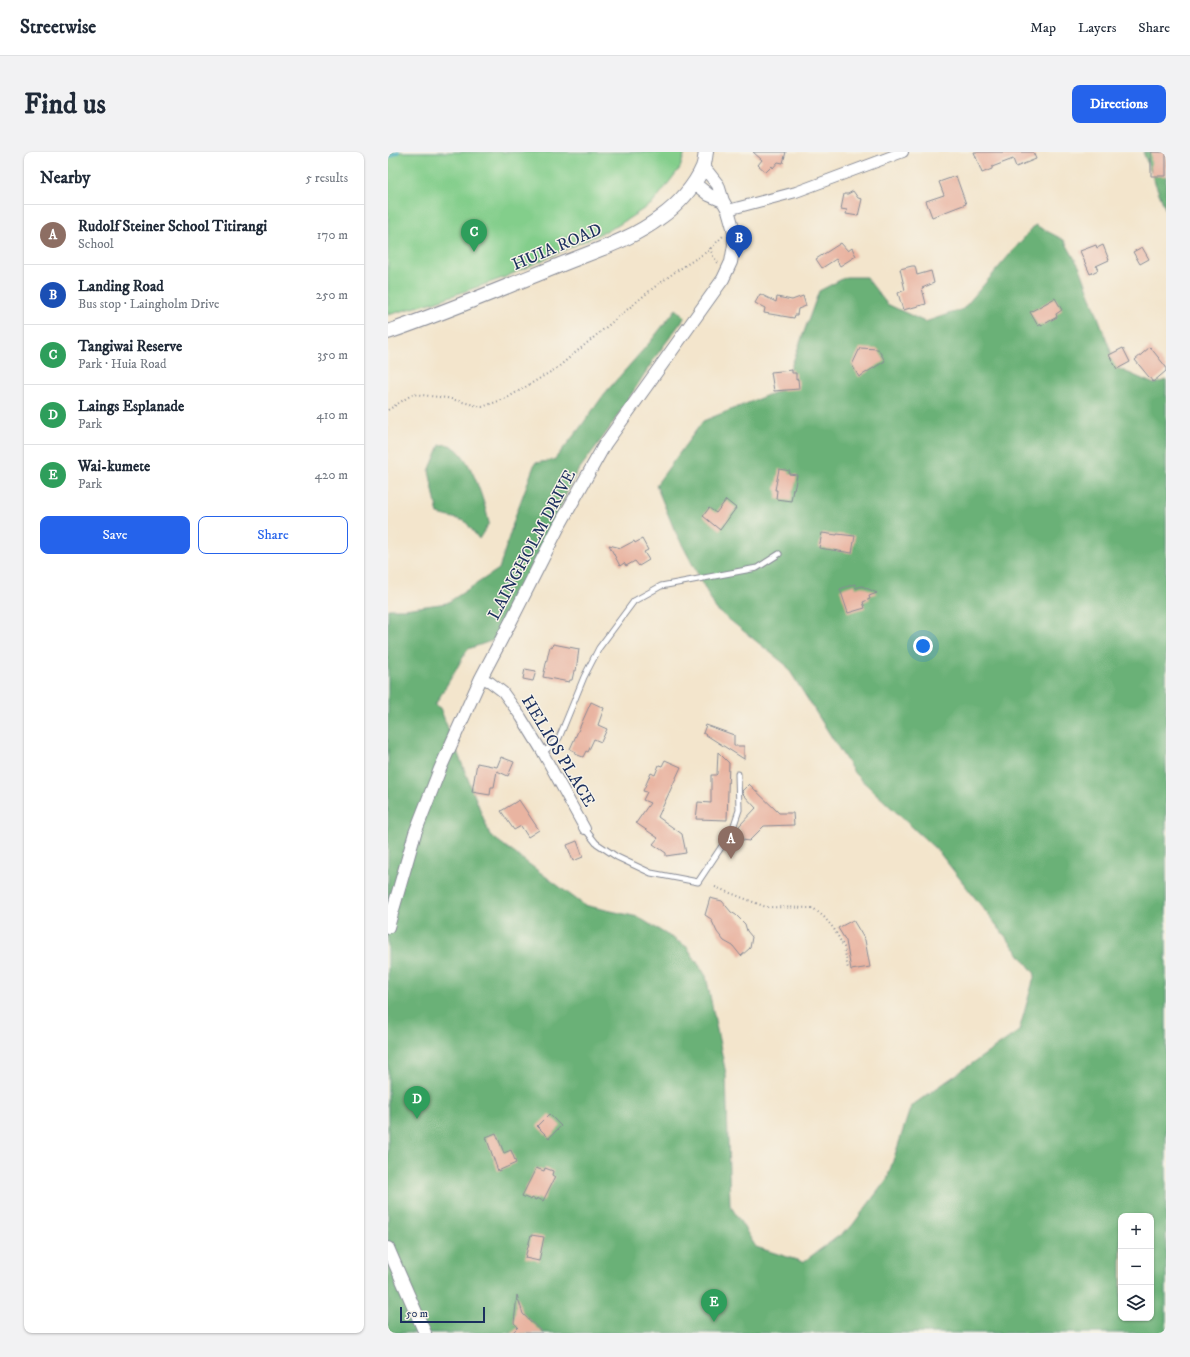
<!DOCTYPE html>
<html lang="en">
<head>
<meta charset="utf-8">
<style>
  :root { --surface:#fff; --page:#f2f2f3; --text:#1f2937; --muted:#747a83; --line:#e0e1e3; --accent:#2563eb }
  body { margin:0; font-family:"IM FELL DW Pica",serif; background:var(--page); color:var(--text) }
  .controls { position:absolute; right:12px; bottom:12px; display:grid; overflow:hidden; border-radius:8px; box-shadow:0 1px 3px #0004 }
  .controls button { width:36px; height:36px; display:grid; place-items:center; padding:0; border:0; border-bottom:1px solid var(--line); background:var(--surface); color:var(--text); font:20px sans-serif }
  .scale { position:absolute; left:12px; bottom:10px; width:85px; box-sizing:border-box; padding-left:4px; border:2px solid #1b2f5e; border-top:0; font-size:11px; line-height:14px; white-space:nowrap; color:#1b2f5e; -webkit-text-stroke:3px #f7f3e8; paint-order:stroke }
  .you { position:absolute; left:535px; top:494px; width:14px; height:14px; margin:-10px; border:3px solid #fff; border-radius:50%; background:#1a73e8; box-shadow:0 0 0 6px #1a73e833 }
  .badge { display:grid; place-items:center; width:26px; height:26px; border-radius:50%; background:var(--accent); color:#fff; font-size:13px; font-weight:700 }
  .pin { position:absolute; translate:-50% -33px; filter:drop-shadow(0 1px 2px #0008) }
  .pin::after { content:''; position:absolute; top:21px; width:14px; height:12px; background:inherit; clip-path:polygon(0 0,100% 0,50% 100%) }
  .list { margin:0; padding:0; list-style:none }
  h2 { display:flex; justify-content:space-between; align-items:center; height:52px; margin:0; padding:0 16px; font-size:17px }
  h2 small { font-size:13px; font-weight:400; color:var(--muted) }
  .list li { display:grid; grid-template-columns:26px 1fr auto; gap:12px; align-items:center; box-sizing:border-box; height:60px; padding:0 16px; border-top:1px solid var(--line) }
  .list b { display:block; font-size:15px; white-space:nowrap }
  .list p { margin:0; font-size:13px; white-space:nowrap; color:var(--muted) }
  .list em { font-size:13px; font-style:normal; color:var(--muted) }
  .actions { display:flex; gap:8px; padding:12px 16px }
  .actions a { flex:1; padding:9px 0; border:1px solid var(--accent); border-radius:8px; text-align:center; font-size:14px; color:var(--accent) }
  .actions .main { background:var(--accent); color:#fff }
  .icon { flex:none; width:22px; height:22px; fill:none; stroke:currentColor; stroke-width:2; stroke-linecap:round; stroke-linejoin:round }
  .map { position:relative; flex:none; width:778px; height:1181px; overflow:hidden; border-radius:8px }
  header { display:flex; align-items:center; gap:24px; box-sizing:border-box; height:56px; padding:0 20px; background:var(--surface); border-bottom:1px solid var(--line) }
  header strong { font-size:19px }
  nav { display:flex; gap:22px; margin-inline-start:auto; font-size:14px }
  .intro { display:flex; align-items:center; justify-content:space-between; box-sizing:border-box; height:96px; padding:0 24px }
  h1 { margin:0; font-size:28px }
  .button { padding:10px 18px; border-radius:8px; background:var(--accent); color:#fff; font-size:14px; font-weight:700 }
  main { display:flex; gap:24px; padding:0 24px }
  aside { flex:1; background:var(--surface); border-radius:8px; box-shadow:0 1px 3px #0004 }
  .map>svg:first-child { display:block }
  .green { fill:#83ce8b; stroke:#4f7e74 }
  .forest { fill:#6ab177; stroke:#42706a; fill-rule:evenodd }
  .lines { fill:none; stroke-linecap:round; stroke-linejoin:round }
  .stream { stroke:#40abc0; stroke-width:3.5 }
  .building { fill:#e9b4a1 }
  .service-casing { stroke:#878a95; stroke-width:7 }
  .minor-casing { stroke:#878a95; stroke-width:12 }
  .tertiary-casing { stroke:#878a95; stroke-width:14 }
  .secondary-casing { stroke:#878a95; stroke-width:16 }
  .path { stroke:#878a95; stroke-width:2; stroke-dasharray:1 3; stroke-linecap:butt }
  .service { stroke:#fff; stroke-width:5 }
  .minor { stroke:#fff; stroke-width:10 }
  .tertiary { stroke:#fff; stroke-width:12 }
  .secondary { stroke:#fff; stroke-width:14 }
  .labels { text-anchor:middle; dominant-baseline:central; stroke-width:3; stroke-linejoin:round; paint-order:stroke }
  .street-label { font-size:17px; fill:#1b2f5e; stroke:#f7f3e8 }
</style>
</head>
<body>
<header>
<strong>Streetwise</strong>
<nav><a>Map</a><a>Layers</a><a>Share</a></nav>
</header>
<div class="intro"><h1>Find us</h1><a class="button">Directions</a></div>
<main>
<aside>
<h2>Nearby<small>5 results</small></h2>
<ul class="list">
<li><span class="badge" style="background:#8d6e63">A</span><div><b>Rudolf Steiner School Titirangi</b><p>School</p></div><em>170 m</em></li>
<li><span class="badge" style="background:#1a4fb4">B</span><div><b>Landing Road</b><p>Bus stop · Laingholm Drive</p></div><em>250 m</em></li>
<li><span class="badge" style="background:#2e9e5b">C</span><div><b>Tangiwai Reserve</b><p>Park · Huia Road</p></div><em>350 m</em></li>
<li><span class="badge" style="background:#2e9e5b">D</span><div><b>Laings Esplanade</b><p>Park</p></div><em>410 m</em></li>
<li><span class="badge" style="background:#2e9e5b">E</span><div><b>Wai-kumete</b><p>Park</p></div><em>420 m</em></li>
</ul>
<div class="actions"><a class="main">Save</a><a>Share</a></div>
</aside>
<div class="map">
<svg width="778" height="1181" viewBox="0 0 778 1181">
  <rect width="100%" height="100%" fill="#f7f3e8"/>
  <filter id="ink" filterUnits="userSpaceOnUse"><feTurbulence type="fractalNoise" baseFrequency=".025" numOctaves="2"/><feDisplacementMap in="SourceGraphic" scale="8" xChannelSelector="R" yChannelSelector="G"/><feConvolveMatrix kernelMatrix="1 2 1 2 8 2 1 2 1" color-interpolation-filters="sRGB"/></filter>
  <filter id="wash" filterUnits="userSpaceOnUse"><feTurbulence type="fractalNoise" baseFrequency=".012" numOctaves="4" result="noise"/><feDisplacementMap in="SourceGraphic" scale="16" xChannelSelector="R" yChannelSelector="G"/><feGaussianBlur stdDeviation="0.9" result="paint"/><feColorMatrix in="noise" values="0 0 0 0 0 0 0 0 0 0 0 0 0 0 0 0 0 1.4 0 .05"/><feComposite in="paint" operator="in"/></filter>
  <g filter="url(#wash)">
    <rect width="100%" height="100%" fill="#f3e5cc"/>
    <!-- green -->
    <path class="green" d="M 0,0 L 297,0 L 292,16 L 265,51 L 229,74 L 115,126 L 46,150 L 0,163 Z"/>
    <!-- forest -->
    <path class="forest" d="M 755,0 L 778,0 L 778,59 Z
      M 647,73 L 676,88 L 692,116 L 729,216 L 766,232 L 778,228 L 778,1181 L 0,1181 L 0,457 L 17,457 L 59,451 L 111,417 L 128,362 L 147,311 L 166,308 L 191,277 L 217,241 L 262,190 L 288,157 L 297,165 L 268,204 L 221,277 L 187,323 L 149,405 L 122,452 L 106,488 L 80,497 L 47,553 L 52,556 L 102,683 L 196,753 L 250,765 L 299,795 L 318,824 L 338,922 L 342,1053 L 368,1095 L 415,1110 L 463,1075 L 499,1027 L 523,954 L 631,879 L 647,822 L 550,699 L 467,622 L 398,513 L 328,457 L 286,377 L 268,333 L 315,269 L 395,237 L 431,139 L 458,125 L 478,125 L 499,152 L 537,170 L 575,157 ZM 733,1064 L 763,1064 L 763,1166 L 733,1166 Z
      M 52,293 C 54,293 58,292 61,293 C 82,299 97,352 101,371 L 91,387 L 77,369 L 50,362 L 41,319 Z"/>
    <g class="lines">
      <!-- stream -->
      <path class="stream" d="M 0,6 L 10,0"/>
    </g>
    <g id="blocks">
      <!-- building -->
      <path class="building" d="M 365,0 L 398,0 L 395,11 L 390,10 L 385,16 L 384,14 L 378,20 L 370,13 L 374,8 Z
        M 586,0 L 645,0 L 648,7 L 628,15 L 625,7 L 604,15 L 604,17 L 594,21 Z
        M 763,0 L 778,0 L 778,24 L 763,24 Z
        M 568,24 L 578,52 L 544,65 L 538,49 L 556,43 L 551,30 Z
        M 465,39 L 470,46 L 474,47 L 470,64 L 458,62 L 459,58 L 453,57 L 456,42 L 460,42 Z
        M 453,91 L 460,99 L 464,96 L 468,104 L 452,114 L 448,107 L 434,116 L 428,107 Z
        M 708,93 L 709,96 L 715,93 L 721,108 L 708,114 L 710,118 L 702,122 L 692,99 Z
        M 754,95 L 761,107 L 752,112 L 745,100 Z
        M 524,114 L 527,114 L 529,123 L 543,119 L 546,131 L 534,136 L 538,152 L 515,158 L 510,141 L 517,138 L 512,117 Z
        M 372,142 L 388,150 L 389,145 L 404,148 L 415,144 L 418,154 L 410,157 L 409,163 L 407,163 L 406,166 L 376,161 L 377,156 L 367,151 Z
        M 667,146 L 674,158 L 668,162 L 669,165 L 653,174 L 653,172 L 650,174 L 642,160 Z
        M 762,195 L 778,215 L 778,219 L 765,230 L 747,208 Z
        M 472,196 L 490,197 L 497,209 L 471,225 L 464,213 Z
        M 735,196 L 742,210 L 729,217 L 721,203 Z
        M 404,218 L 404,221 L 408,221 L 408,228 L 410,227 L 411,237 L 386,239 L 383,220 Z
        M 391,317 L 402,319 L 401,322 L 409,323 L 407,334 L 406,337 L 405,337 L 403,349 L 388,347 L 389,338 L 387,338 Z
        M 338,348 L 348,356 L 332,378 L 315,364 L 321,356 L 328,361 Z
        M 434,381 L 449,383 L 449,382 L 467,384 L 464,401 L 431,396 Z
        M 254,387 L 260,398 L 256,400 L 261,408 L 251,414 L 247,409 L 238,414 L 236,411 L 232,414 L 221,393 L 233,396 L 246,389 L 247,391 Z
        M 467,432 L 468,436 L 474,434 L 489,441 L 481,444 L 482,447 L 475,450 L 477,456 L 460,461 L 452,437 Z
        M 165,492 L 191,497 L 188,519 L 186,519 L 184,528 L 182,528 L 181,530 L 155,525 L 162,494 L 164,495 Z
        M 137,517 L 148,519 L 145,529 L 135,527 Z
        M 203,550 L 216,556 L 210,573 L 219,577 L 213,590 L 206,587 L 200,600 L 198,599 L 195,605 L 187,602 L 188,600 L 182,597 Z
        M 318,573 L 346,583 L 346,594 L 356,594 L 356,607 L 315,581 Z
        M 330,600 L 341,611 L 339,668 L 308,667 L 310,650 L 323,651 L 323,623 L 328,623 L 329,622 Z
        M 113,605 L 126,610 L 120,624 L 109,619 L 106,635 L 103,635 L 102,643 L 84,640 L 89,611 L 109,615 Z
        M 277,608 L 293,615 L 270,665 L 294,682 L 298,701 L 278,704 L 278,701 L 265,692 L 270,686 L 248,671 L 262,651 L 255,648 L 259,640 L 255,639 L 263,621 L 267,623 L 271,613 L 274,614 Z
        M 361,632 L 391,661 L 405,661 L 406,673 L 376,674 L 361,689 L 355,688 L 351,674 L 368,656 L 355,642 L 354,639 Z
        M 131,648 L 151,678 L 140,685 L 133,674 L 126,678 L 113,659 Z
        M 189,689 L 195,705 L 185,709 L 179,693 Z
        M 322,746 L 334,749 L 343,760 L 348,763 L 357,772 L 359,779 L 364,785 L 362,796 L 353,804 L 345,794 L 336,789 L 329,780 L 323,767 L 317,763 Z
        M 465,768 L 477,788 L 482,815 L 463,818 L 458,789 L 450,776 Z
        M 161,962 L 173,974 L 161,986 L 149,974 Z
        M 108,981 L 116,1001 L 123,998 L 128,1011 L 110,1019 L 98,985 Z
        M 148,1016 L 156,1019 L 157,1016 L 165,1019 L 164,1023 L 167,1025 L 155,1049 L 149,1046 L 148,1048 L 144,1046 L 143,1048 L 134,1044 Z
        M 143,1083 L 156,1085 L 151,1109 L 137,1106 Z
        M 129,1143 L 135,1162 L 155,1181 L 124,1181 L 130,1175 L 126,1171 Z"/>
    </g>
  </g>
  <g filter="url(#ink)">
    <use href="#blocks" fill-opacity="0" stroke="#878a95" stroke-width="1"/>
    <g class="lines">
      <!-- service casing -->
      <g class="service-casing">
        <path id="service" d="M 155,601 L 171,586 L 196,525 L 211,496 L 246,449 L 273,434 L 369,416 L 391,402
          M 197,677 L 208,691 L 229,705 L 263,721 L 310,730 L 344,679 L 351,658 L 350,622"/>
      </g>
      <!-- minor casing -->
      <g class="minor-casing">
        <path id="minor" d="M 340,58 L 408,40 L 515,0
          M 93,526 L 102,530 L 115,540 L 133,565 L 155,601 L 197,677"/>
      </g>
      <!-- tertiary casing -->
      <g class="tertiary-casing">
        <path id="tertiary" d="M 306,31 L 321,43 L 335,49
          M 0,775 L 27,681 L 52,617 L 93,526 L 123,469 L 170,376 L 217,292 L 335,127 L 343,110 L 346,93 L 346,79 L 340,58 L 335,49 L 330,33 L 315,14
          M 0,1096 L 37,1181"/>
      </g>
      <!-- secondary casing -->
      <g class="secondary-casing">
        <path id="secondary" d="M 0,180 C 58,160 115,136 172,113 C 206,99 243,88 273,65 C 290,53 307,34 315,15 C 317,10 317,5 318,0"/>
      </g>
      <!-- path -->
      <path class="path" d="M 322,96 L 325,104 L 330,111
        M 0,258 L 25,242 L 59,246 L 94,255 L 119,246 L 169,216 L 264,137 L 287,120 L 320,99 L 335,84
        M 327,735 L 378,755 L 425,756 L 436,765 L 446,777 L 456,795 L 460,817"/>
      <!-- service -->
      <use href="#service" class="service"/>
      <!-- minor -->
      <use href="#minor" class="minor"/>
      <!-- tertiary -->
      <use href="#tertiary" class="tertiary"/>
      <!-- secondary -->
      <use href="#secondary" class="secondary"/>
    </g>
  </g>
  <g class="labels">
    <!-- street labels -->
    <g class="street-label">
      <text transform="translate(169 95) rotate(-23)">HUIA ROAD</text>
      <text transform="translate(144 393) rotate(-62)">LAINGHOLM DRIVE</text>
      <text transform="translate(170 599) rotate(59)">HELIOS PLACE</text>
    </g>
  </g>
</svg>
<div class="controls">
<button>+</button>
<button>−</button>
<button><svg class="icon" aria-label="layers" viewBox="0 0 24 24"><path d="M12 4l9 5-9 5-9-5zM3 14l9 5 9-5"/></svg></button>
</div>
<div class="scale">50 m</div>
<div class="you"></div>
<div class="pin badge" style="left:343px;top:707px;background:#8d6e63">A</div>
<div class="pin badge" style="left:351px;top:106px;background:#1a4fb4">B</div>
<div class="pin badge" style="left:86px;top:100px;background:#2e9e5b">C</div>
<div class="pin badge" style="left:29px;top:967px;background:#2e9e5b">D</div>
<div class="pin badge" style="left:326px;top:1170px;background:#2e9e5b">E</div>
</div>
</main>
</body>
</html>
